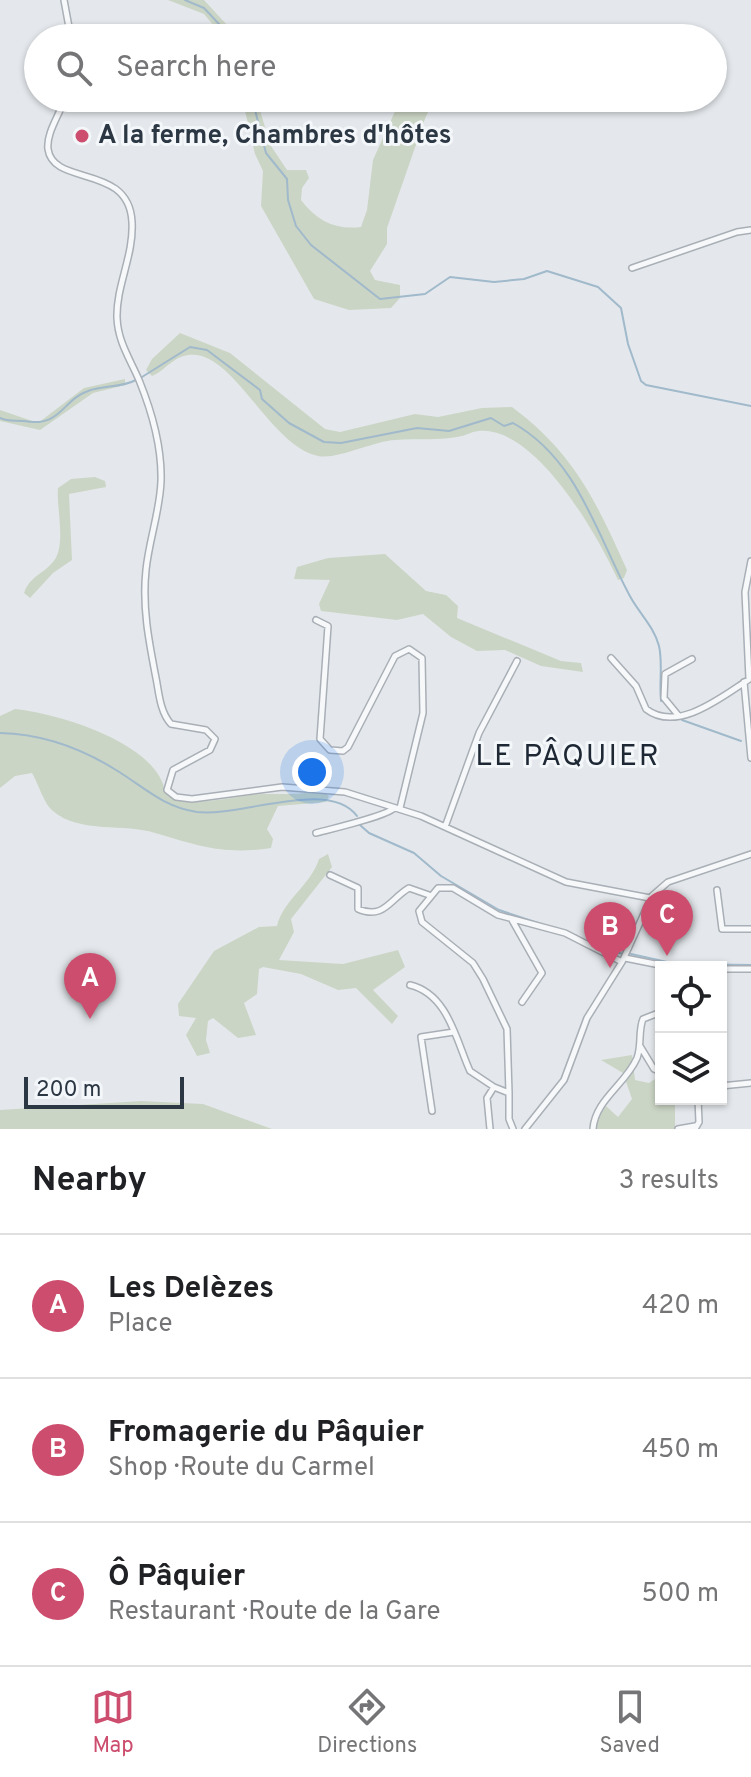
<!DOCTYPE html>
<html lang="en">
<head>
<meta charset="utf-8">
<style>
  :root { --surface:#fff; --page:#f6f6f6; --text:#202124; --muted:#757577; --line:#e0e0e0; --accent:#cd4d6e }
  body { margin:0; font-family:Overpass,sans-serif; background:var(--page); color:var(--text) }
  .controls { position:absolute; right:24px; bottom:24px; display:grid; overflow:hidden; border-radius:0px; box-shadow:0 2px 6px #0004 }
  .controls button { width:72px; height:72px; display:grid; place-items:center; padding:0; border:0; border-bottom:2px solid var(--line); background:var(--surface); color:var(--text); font:40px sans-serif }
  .scale { position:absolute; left:24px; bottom:20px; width:160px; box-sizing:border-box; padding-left:8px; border:4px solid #2c3744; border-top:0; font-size:22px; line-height:28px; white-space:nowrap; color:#2c3744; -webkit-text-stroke:6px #f4f7f9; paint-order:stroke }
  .you { position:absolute; left:312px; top:772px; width:28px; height:28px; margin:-20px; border:6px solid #fff; border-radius:50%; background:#1a73e8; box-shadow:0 0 0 12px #1a73e833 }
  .badge { display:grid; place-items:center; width:52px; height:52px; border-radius:50%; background:var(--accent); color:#fff; font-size:26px; font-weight:700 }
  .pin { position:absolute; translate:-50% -66px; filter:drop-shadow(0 2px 4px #0008) }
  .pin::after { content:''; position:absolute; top:42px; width:28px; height:24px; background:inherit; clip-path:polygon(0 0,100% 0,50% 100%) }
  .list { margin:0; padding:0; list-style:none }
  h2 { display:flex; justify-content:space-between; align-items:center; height:104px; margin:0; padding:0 32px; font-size:34px }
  h2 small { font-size:26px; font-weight:400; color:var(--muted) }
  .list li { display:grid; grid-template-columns:52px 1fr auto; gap:24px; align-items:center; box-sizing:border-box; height:144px; padding:0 32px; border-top:2px solid var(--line) }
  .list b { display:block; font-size:30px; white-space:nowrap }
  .list p { margin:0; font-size:26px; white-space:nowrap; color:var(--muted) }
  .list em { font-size:26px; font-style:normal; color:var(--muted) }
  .icon { flex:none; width:44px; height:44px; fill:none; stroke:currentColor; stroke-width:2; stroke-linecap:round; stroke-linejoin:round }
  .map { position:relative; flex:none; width:751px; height:1129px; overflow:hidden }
  .search { position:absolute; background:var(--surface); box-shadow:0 2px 6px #0004; left:24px; right:24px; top:24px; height:88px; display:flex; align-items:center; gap:20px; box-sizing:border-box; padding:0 28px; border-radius:44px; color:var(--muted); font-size:30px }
  .sheet { height:536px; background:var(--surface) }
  nav { display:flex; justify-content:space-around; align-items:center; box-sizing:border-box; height:112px; border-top:2px solid var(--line); background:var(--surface); font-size:22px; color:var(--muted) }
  nav a { display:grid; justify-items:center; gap:4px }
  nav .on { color:var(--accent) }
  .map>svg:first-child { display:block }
  .green { fill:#cbd5c5 }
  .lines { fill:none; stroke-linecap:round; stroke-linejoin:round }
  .stream { stroke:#a0b9cb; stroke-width:2 }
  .street-casing { stroke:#a9afb6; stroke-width:8 }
  .street { stroke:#f7f8fa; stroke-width:5 }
  .poi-dot { fill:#cd4d6e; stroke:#f4f7f9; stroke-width:3 }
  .labels { text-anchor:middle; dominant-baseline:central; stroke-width:6; stroke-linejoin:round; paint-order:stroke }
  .poi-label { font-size:26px; font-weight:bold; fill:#2c3744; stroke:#f4f7f9; text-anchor:start }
  .quarter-label { font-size:30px; letter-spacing:2px; fill:#1e2835; stroke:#f4f7f9 }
</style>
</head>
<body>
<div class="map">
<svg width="751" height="1129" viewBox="0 0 751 1129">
  <rect width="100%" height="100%" fill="#e4e8ec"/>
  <!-- green -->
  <path class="green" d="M 168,0 L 204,0 L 239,38 L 224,38 L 204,14 Z
    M 242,98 L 256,98 L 271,146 L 287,170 L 306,170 L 309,178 L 302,188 L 301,200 C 317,221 335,230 361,227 L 367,210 L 373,160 L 401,98 L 436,98 L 426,116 L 387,228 L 387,244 L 370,271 L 375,280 L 400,285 L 400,298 L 391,308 L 349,310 L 314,299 L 261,206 L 263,171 L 255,154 Z
    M 180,333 L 230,353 L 325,429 L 340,432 L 415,414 L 438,417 L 482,408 L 512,407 C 574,453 596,501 627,570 L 624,578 L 618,580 C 598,536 536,426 479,431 C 473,431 467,435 462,436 C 440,441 417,438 395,440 C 374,441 337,460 318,456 C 268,445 233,348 188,355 C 171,358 165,371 152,376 L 146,370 L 152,359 Z
    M 125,379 L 125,385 L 93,393 L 40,430 L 0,421 L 0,410 L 38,423 L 84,388 Z
    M 95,477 L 105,481 L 106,487 L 69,494 L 72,560 L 53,573 L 30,598 L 24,593 C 30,576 42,575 53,562 C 67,546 56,508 58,488 L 71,479 Z
    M 385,554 L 426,591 L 446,595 L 458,606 L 457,618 L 561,661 L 581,663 L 583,672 L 541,666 L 505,650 L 477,651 L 451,637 L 423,614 L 397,620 L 321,611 L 319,604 L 330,580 L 294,579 L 297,567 L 328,558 Z
    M 15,709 C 57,713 158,743 165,792 C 193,808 220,799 250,795 C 273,792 297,797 320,790 L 329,796 L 326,802 L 278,806 L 267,829 L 273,839 L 271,848 C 223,855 200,846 155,833 C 125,823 80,834 53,811 C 44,804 38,783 32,773 L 15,776 L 0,788 L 0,716 Z
    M 328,854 L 332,867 L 291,919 L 294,932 L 279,960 L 343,964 L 398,950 L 405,967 L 373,990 L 398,1016 L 392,1024 L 356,988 L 338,990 L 301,974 L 263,967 L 259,969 L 257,994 L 244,1003 L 256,1035 L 238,1038 L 213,1018 L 208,1021 L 206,1040 L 210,1053 L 197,1056 L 186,1035 L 196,1018 L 179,1016 L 178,1004 L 214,951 L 259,927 L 277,926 C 283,900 311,885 319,859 Z
    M 632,1055 L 635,1080 L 649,1083 L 661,1075 L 661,1099 L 693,1099 L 675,1104 L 675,1129 L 595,1129 L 596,1119 L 606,1106 L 618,1117 L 632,1099 L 623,1073 L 601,1060 Z
    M 141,1101 L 203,1104 L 272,1129 L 0,1129 L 0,1110 Z"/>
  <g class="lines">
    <!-- stream -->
    <path class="stream" d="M 185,0 L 204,8 L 232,38
      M 252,98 L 266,153 L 287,179 L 288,200 L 296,226 L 311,245 L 380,299 L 425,294 L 450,277 L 494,282 L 524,279 L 547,271 L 598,287 L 621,308 L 628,344 L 641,381 L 646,385 L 751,406
      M 142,377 L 190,347 L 207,350 L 260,390 L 262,399 L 289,423 L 324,442 L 341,443 L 417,428 L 449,431 L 491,418 L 504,426 L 513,423 C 578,459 597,536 631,598 C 640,614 654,627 659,646 C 663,663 659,683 661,701
      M 0,418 C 9,422 15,420 24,421 C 61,428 62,400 88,391 C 104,385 121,388 136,380
      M 682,720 L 741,741
      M 0,733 C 42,734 81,748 116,770 C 144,787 163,807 197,812 C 242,817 329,778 357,816
      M 360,825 L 369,833 L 414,853 L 441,876 L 499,910 L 577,936
      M 600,948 L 623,954
      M 631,954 L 676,964 L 751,965"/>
    <!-- street casing -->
    <g class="street-casing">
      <path id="street" d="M 64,0 L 71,38
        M 65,98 C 60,114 46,133 48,149 C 53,187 129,163 132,222 C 134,255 116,286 117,318 C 118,342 130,359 139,380 C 152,412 162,446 161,481 C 160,511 149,540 146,570 C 142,607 149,642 156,678 C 159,693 160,712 171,724 L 206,730 L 215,739 L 210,750 L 173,770 L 167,790 L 176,797 L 192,799 L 282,787 L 345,792 L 421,816 L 566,882 L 650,898
        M 632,268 L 737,232 L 751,230
        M 316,620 L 328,626 L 320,739 L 330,750 L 343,751 L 348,747 L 395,656 L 409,649 L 422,658 L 423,713 L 400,808
        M 611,658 L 636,686 L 646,709 C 678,734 724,695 751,678
        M 749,679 L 745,592 L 751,561
        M 744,682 L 751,758
        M 678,715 L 664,698 L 665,674 L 692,659
        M 445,827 L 479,733 L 517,661
        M 316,833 C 331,829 387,816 394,808
        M 330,875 L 358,888 L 358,909 C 384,920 390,899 409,888 L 429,895
        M 717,890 L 722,929 L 751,929
        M 512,920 L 542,973 L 522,1002
        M 625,958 L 670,967
        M 721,969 L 751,969
        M 410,985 C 448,994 456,1040 470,1071 L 494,1087
        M 640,1046 L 654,1069 L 661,1072
        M 721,1086 L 751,1083
        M 509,1093 L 507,1029 L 483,979 L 473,963 L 422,922 L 419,911 L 438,888 L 453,888 L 498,915 L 565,933 L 622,962
        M 432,1111 L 421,1037 L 454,1032
        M 490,1129 L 487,1098 L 494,1087 L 509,1093 L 509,1119 L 513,1129
        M 525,1129 L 564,1080 L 587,1018 L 622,962 L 652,896 L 668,882 L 751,854
        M 593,1129 C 595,1100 626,1084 637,1058 C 642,1045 638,1031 643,1019 L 661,1012
        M 678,1129 L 695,1126
        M 695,1129 L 699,1122 L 698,1099"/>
    </g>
    <!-- street -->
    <use href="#street" class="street"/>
  </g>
  <!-- markers -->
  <circle class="poi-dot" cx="82" cy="136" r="8"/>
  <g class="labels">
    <!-- poi labels -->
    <g class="poi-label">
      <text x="98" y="136">A la ferme, Chambres d'hôtes</text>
    </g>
    <!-- quarter labels -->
    <g class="quarter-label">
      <text x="568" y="757">LE PÂQUIER</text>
    </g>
  </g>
</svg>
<div class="controls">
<button><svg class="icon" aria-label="locate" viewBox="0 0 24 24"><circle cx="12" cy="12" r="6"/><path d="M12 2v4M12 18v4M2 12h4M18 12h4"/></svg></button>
<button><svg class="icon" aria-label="layers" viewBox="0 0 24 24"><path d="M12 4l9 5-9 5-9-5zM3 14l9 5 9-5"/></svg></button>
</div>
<div class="scale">200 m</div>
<div class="you"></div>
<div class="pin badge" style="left:90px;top:1019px">A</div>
<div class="pin badge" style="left:610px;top:968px">B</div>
<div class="pin badge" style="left:667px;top:956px">C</div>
<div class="search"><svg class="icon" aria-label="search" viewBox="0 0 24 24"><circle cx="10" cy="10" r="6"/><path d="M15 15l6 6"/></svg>Search here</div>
</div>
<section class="sheet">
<h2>Nearby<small>3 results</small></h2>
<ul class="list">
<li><span class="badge">A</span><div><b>Les Delèzes</b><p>Place</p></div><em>420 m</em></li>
<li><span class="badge">B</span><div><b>Fromagerie du Pâquier</b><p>Shop · Route du Carmel</p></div><em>450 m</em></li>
<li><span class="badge">C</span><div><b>Ô Pâquier</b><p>Restaurant · Route de la Gare</p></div><em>500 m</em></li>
</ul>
</section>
<nav>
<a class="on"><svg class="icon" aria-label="map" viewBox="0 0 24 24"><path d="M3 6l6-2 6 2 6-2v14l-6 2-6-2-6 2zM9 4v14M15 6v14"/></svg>Map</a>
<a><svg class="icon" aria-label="directions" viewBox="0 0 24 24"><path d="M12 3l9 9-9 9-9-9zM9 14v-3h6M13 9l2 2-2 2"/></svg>Directions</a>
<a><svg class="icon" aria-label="saved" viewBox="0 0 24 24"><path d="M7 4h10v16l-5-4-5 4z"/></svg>Saved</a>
</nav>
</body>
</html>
